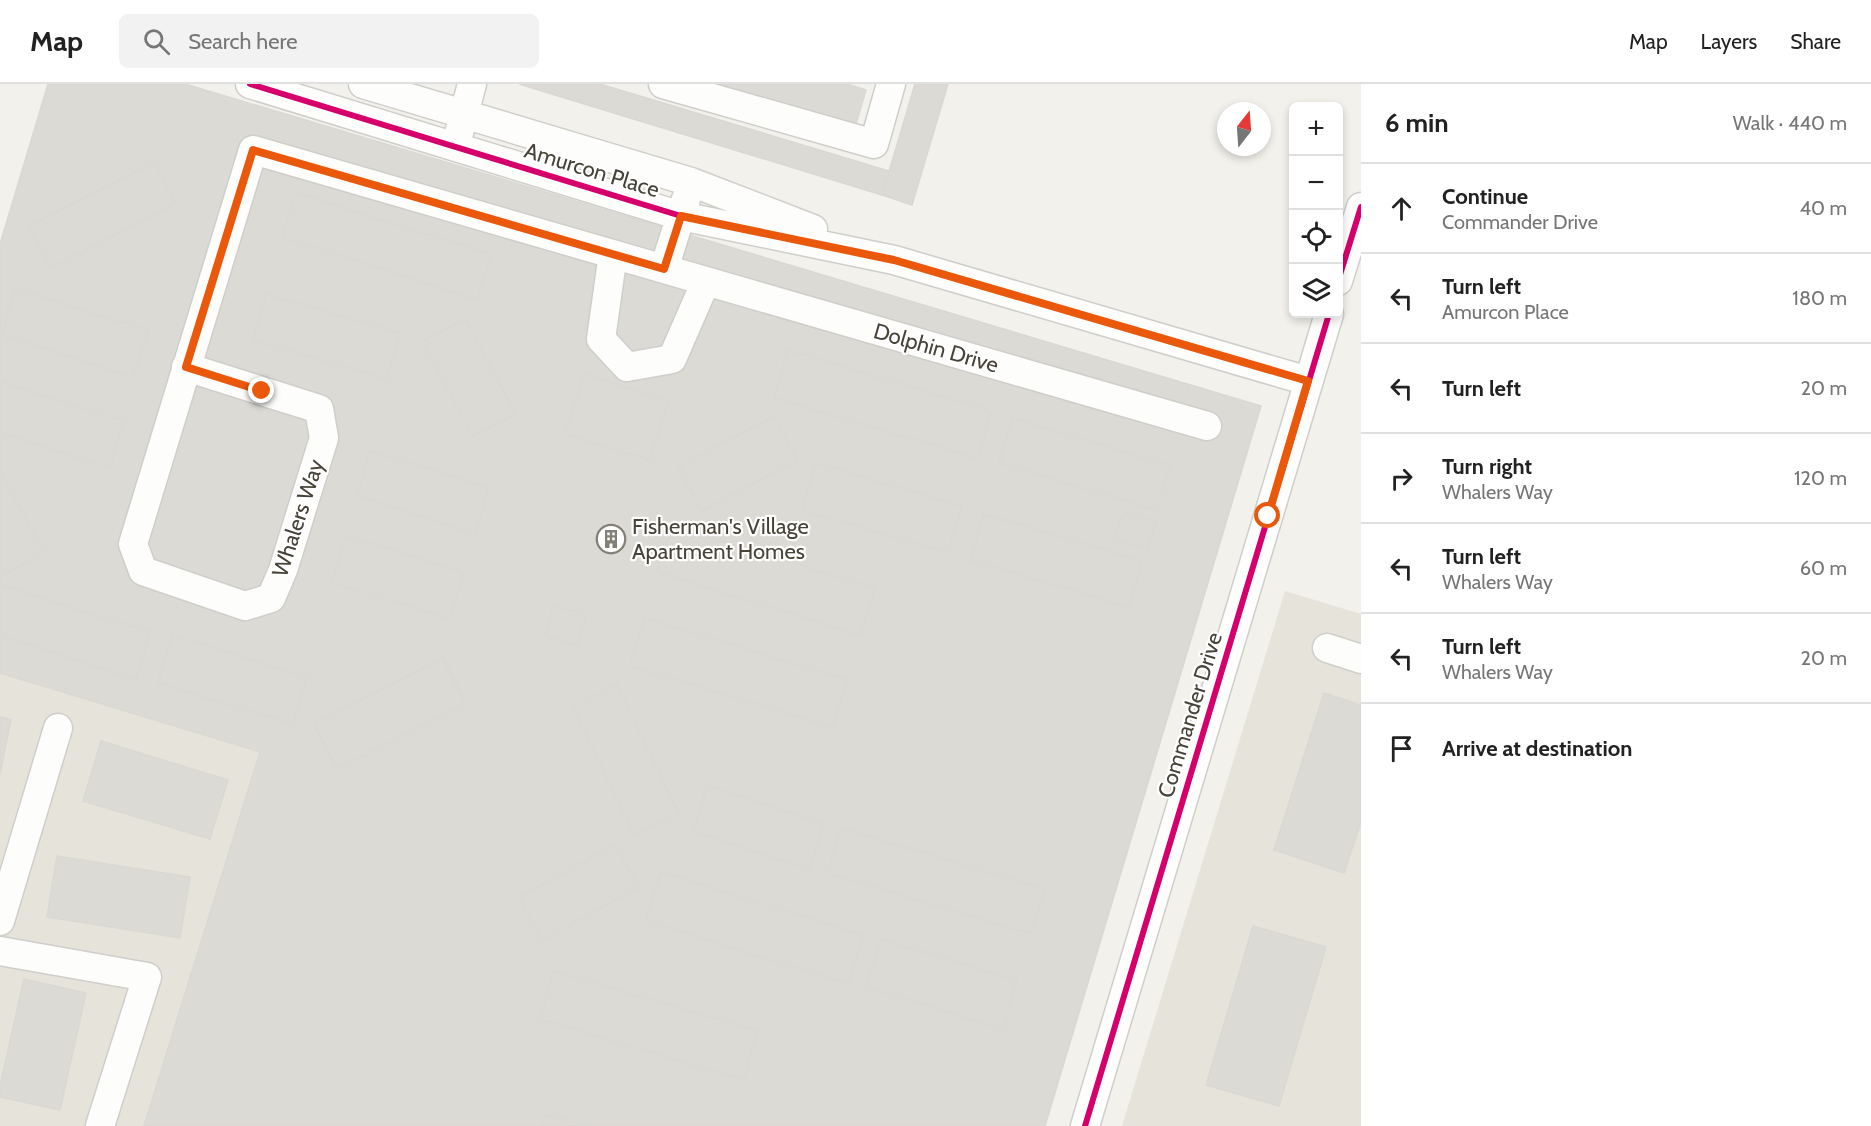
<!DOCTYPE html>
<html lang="en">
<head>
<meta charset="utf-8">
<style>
  :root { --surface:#fff; --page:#f2f2f2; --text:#222; --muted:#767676; --line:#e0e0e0 }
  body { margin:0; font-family:Cabin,sans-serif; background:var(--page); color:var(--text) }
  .controls { position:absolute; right:18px; top:18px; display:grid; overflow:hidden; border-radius:9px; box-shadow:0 3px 9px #0003 }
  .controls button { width:54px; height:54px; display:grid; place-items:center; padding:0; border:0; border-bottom:2px solid var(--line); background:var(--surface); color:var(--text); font:30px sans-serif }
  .compass { position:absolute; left:1217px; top:18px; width:54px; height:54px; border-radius:50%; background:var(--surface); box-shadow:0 3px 9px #0003; rotate:17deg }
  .stop { position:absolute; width:18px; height:18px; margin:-14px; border:4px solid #ea580c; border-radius:50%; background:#fff }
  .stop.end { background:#ea580c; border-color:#fff; box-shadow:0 2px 6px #0008 }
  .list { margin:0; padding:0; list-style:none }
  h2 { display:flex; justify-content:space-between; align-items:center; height:78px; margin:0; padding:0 24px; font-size:26px }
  h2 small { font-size:20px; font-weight:400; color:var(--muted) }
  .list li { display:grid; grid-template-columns:39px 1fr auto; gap:18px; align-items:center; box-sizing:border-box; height:90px; padding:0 24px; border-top:2px solid var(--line) }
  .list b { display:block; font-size:22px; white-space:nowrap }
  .list p { margin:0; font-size:20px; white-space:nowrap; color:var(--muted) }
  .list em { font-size:20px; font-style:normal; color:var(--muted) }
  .icon { flex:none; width:33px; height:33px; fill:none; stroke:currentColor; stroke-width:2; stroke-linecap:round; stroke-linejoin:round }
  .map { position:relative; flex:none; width:1361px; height:1042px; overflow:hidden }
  header { display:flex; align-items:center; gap:36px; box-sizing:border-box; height:84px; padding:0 30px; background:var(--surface); border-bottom:2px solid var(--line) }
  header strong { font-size:28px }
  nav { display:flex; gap:33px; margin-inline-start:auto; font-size:21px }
  .search { width:420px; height:54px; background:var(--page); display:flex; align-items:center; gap:15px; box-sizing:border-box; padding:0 21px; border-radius:9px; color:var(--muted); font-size:22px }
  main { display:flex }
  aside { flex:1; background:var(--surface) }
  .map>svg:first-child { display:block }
  .residential { fill:#e5e3da }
  .building { fill:#dcdad4; stroke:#dad8d2; stroke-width:1.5 }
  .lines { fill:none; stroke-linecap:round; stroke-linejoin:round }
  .minor-casing { stroke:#d0ceca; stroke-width:31 }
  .minor { stroke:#fdfdfc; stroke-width:28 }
  .cycleway-casing { stroke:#fff; stroke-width:10 }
  .cycleway { stroke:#d6006c; stroke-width:6 }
  .route { stroke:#ea580c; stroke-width:8 }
  .labels { text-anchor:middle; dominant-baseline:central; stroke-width:4.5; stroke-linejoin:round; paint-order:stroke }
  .street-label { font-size:22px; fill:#484338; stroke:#fff }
  .poi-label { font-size:22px; fill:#484338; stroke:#fff; text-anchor:start }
</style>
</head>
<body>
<header>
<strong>Map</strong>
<div class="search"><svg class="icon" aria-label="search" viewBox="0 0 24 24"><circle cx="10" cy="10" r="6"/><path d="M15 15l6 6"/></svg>Search here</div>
<nav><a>Map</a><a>Layers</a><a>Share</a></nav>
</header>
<main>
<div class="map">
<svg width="1361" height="1042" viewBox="0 0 1361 1042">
  <rect width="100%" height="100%" fill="#f2f1ec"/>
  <!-- residential -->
  <path class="residential" d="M 1285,507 L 1361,530 L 1361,1042 L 1122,1042 Z
    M 0,589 L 260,668 L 144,1042 L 0,1042 Z"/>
  <!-- building -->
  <path class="building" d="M 48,0 L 185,0 L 1261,322 L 1045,1042 L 144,1042 L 260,668 L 0,589 L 0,160 Z
    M 519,0 L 600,0 L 889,87 L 882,111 Z
    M 697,0 L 847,0 L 866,6 L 854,47 Z
    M 915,0 L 948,0 L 912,121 L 882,111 Z
    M 154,78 L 176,120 L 51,184 L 29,142 Z
    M 297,109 L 492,171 L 477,216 L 282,153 Z
    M 15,205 L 148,246 L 133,293 L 1,251 Z
    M 266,210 L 400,249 L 387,295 L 253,256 Z
    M 465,235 L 516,330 L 473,352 L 422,258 Z
    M 788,266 L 992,327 L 977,374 L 774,314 Z
    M 584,290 L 668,316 L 650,376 L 565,350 Z
    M 0,297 L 124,337 L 110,383 L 0,349 Z
    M 774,332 L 797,376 L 702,427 L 678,383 Z
    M 1013,334 L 1171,382 L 1157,426 L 999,379 Z
    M 370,367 L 489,403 L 475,449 L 357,412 Z
    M 816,379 L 962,422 L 948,469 L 802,426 Z
    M 0,389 L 45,468 L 4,491 L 0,483 Z
    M 1123,428 L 1156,438 L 1148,465 L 1115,455 Z
    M 984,430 L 1142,477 L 1129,523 L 970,476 Z
    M 672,442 L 875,504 L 860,551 L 657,488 Z
    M 346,452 L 464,488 L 449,535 L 332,498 Z
    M 0,501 L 150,548 L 136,595 L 0,552 Z
    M 554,521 L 586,531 L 577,562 L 545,552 Z
    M 645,534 L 847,596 L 833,643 L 630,582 Z
    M 172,551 L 307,593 L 293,640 L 158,599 Z
    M 443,574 L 466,620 L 337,685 L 314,640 Z
    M 617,601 L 679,730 L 634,751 L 573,623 Z
    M 1324,609 L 1361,621 L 1361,738 L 1344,789 L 1274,766 Z
    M 0,633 L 11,635 L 0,690 Z
    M 101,657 L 228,696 L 210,755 L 83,717 Z
    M 707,702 L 824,739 L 810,785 L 693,748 Z
    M 841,744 L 1045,805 L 1031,850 L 828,789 Z
    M 615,761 L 639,803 L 542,856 L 519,813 Z
    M 57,772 L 190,793 L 180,854 L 47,833 Z
    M 661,788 L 863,851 L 848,900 L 646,837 Z
    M 1253,842 L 1326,863 L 1279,1022 L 1206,1001 Z
    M 881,855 L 1017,896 L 1003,945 L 866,903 Z
    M 554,887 L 758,947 L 743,996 L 540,935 Z
    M 24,895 L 86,909 L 60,1026 L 0,1013 L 0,1002 Z
    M 545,1030 L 586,1042 L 542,1042 Z"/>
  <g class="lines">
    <!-- minor casing -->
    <g class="minor-casing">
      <path id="minor" d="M 250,0 L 681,132 L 894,176 L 1308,297
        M 363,0 L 691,98 L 813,145
        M 663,0 L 874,60 L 891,0
        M 459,49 L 472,0
        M 613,170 L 601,255 L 627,283 L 672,275 L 706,197
        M 664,185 L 686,115
        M 1338,197 L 1361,123
        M 186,283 L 319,325 L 324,354 L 283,486 L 271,514 L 245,522 L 143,487 L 133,460 L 253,66 L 1207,342
        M 1327,564 L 1361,575
        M 0,837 L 58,644
        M 0,867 L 147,893 L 100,1042
        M 1085,1042 L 1329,230"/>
    </g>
    <!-- minor -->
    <use href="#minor" class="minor"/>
    <!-- cycleway casing -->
    <g class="cycleway-casing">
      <path id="cycleway" d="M 250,0 L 681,132 L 894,176 L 1308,297
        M 1338,197 L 1361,123
        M 1085,1042 L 1329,230"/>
    </g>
    <!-- cycleway -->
    <use href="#cycleway" class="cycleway"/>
  </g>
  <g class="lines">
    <!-- route -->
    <path class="route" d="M 262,307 L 186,283 L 253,66 L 664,185 L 681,132 L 894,176 L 1308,297 L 1268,432"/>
  </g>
  <!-- icons -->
  <defs>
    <g id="building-ring" transform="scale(1.5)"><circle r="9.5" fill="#fff" stroke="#848077" stroke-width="1.5"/><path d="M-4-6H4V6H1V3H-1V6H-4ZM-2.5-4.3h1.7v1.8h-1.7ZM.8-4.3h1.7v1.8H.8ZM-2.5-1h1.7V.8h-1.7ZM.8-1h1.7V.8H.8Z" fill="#848077"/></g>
  </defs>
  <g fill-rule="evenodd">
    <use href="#building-ring" x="611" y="455"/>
  </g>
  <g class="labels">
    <!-- street labels -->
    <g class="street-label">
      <text transform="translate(592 86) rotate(17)">Amurcon Place</text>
      <text transform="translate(936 264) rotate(16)">Dolphin Drive</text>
      <text transform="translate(298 434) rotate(-72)">Whalers Way</text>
      <text transform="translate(1190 631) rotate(-73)">Commander Drive</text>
    </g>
    <!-- poi labels -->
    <g class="poi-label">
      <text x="632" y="442">Fisherman's Village<tspan x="632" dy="25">Apartment Homes</tspan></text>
    </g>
  </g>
</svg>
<div class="controls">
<button>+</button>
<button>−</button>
<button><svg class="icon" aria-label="locate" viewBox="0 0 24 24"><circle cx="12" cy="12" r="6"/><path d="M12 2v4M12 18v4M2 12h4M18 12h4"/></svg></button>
<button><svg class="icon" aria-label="layers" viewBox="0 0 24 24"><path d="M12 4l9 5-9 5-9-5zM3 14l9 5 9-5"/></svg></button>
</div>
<svg class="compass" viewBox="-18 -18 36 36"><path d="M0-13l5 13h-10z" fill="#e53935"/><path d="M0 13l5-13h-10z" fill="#767676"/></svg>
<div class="stop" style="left:1268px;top:432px"></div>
<div class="stop end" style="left:262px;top:307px"></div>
</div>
<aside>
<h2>6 min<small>Walk · 440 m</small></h2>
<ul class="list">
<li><svg class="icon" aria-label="ahead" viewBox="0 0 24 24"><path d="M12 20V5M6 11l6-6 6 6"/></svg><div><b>Continue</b><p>Commander Drive</p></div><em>40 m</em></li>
<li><svg class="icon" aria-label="left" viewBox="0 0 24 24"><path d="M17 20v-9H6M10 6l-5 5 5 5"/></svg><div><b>Turn left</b><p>Amurcon Place</p></div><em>180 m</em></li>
<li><svg class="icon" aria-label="left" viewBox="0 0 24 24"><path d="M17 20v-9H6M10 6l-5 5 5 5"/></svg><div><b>Turn left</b></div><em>20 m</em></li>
<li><svg class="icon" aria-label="right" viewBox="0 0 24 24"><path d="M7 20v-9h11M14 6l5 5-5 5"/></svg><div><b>Turn right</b><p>Whalers Way</p></div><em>120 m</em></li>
<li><svg class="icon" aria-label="left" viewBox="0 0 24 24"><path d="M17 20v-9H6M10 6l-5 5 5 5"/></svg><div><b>Turn left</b><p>Whalers Way</p></div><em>60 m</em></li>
<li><svg class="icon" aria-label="left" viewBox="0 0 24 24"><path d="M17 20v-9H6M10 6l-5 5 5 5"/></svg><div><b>Turn left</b><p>Whalers Way</p></div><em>20 m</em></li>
<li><svg class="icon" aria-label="arrive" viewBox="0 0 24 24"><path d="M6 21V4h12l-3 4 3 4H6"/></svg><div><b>Arrive at destination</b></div></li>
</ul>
</aside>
</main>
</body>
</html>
